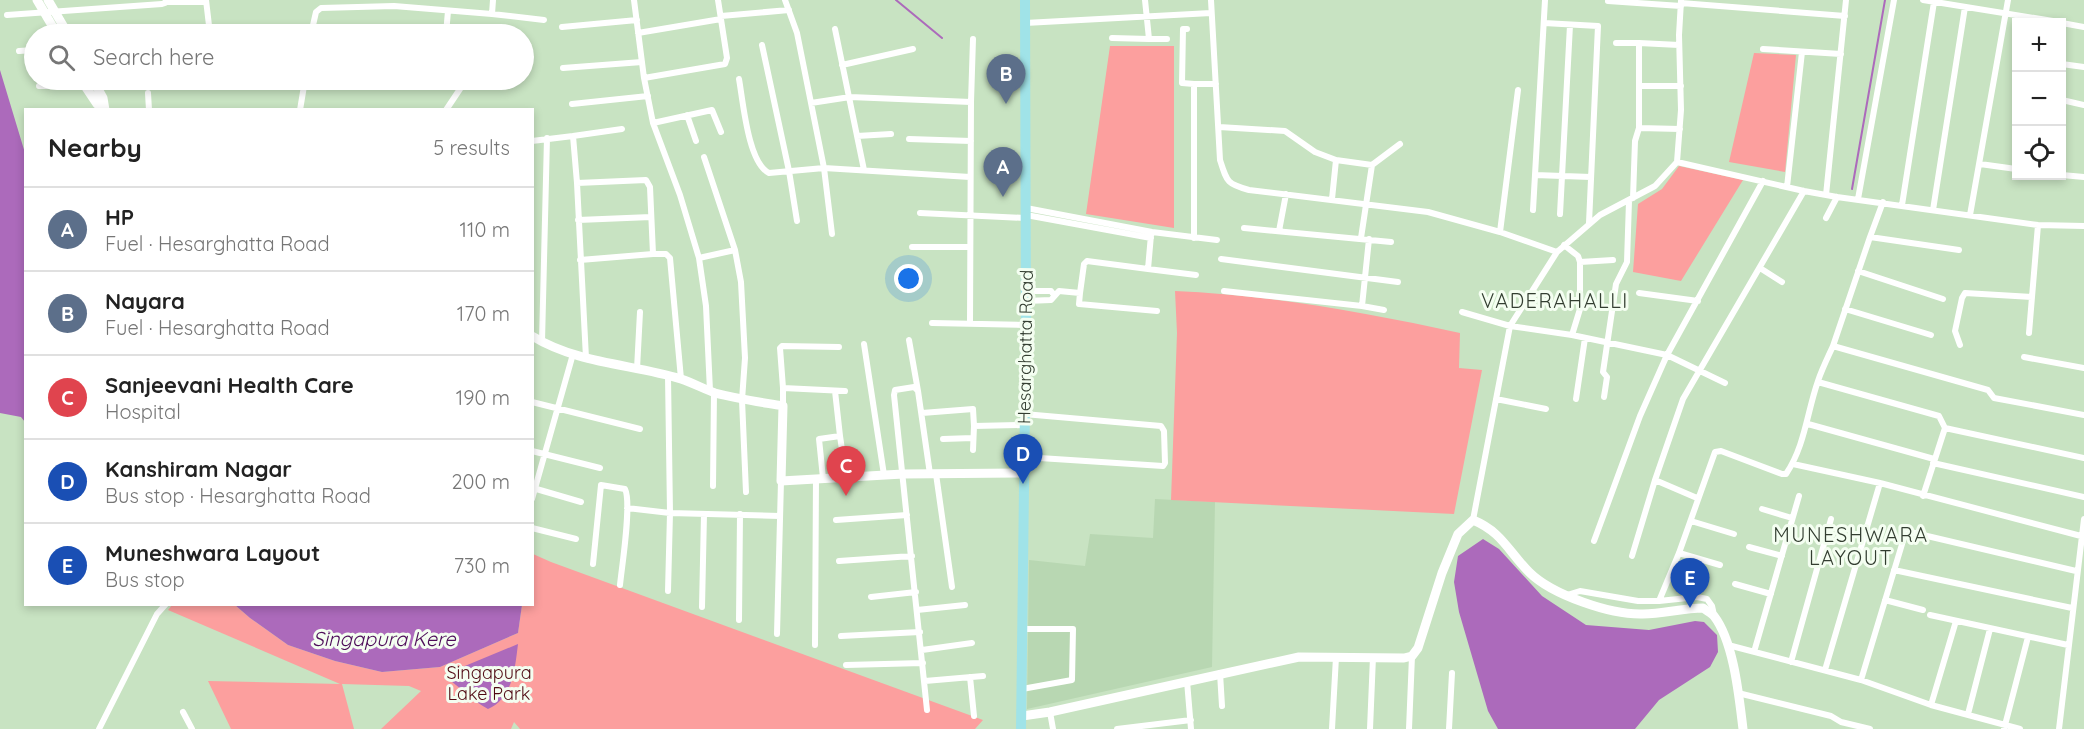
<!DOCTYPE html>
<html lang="en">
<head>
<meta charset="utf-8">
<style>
  :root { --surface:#fff; --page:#f6f6f6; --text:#222; --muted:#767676; --line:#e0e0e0; --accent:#9138a4 }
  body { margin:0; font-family:Quicksand,sans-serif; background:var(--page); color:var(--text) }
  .controls { position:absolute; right:18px; top:18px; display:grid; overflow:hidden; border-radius:0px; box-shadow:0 3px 9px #0003 }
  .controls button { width:54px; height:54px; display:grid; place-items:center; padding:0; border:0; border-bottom:2px solid var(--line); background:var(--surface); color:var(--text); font:30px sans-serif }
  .you { position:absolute; left:909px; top:279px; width:21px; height:21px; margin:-15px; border:4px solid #fff; border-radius:50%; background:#1a73e8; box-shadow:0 0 0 9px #1a73e833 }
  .badge { display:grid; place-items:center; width:39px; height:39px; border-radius:50%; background:var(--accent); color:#fff; font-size:20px; font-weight:700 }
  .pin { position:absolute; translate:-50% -50px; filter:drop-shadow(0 2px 3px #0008) }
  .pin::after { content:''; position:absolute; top:32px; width:21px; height:18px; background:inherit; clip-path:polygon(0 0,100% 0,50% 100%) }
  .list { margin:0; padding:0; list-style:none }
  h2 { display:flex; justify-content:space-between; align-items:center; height:78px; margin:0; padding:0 24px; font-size:26px }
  h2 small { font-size:20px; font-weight:400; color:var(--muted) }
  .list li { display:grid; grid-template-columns:39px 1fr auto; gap:18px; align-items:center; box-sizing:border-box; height:84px; padding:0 24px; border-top:2px solid var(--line) }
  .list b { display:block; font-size:22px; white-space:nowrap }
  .list p { margin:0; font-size:20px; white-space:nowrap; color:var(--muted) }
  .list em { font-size:20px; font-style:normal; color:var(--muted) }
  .icon { flex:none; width:33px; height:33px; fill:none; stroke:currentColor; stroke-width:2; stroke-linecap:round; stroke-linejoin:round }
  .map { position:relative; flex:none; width:2084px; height:729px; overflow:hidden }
  .search { position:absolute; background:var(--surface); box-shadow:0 3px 9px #0003; left:24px; top:24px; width:510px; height:66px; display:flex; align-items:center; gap:15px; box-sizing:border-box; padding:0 21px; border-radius:33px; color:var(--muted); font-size:22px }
  .panel { position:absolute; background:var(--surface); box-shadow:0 3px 9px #0003; left:24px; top:108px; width:510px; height:498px; border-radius:0px }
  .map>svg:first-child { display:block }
  .built { fill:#b8d7b2 }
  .green { fill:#fc9f9e }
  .water { fill:#ac6abb }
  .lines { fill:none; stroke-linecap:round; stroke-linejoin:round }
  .stream { stroke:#ac6abb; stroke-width:2 }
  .street { stroke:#fff; stroke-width:6 }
  .secondary { stroke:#fff; stroke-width:9 }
  .primary { stroke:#a0e3e8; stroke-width:10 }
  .labels { text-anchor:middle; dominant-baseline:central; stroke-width:6; stroke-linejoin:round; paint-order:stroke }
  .street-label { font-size:18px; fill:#333e31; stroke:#f4fef1 }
  .park-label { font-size:18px; fill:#500a13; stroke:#f4fef1 }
  .neighbourhood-label { font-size:20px; letter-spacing:1.5px; fill:#333e31; stroke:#f4fef1 }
  .water-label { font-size:20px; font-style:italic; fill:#4d0c59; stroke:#f4fef1 }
</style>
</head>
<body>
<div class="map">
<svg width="2084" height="729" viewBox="0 0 2084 729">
  <rect width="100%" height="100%" fill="#c8e3c2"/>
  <!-- built -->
  <path class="built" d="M 1155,499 L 1215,502 L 1212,667 L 1027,709 L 1029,560 L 1085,566 L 1090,534 L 1153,538 Z"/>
  <!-- green -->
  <path class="green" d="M 1110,46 L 1174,46 L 1174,228 L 1086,214 Z
    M 1754,53 L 1796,55 L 1785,172 L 1729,162 Z
    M 1679,166 L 1743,180 L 1681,281 L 1633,272 L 1638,204 L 1662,189 Z
    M 1175,291 C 1271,295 1367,313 1460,333 L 1459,368 L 1482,370 L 1454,514 L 1171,500 L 1177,333 Z
    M 533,554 L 551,562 L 983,720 L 975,729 L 520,729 L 514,722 L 511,729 L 381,729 L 421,691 L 409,686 L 342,684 L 354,729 L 231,729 L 208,681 L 340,684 L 168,610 L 172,605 L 235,605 L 250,618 L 288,645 L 335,661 L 382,672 L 440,667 L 518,633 L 522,605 L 532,604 Z"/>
  <!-- water -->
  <path class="water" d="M 0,70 L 25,153 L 25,422 L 21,417 L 0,413 Z
    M 1483,539 L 1499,549 L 1542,596 L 1586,625 L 1649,630 L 1695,621 L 1704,622 L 1717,635 L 1718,652 L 1710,667 L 1659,700 L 1635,729 L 1498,729 L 1488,711 L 1459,612 L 1454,582 L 1458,556 Z
    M 235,605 L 522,605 L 518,633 L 440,667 L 382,672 L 335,661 L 288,645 L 250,618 Z
    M 518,644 C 515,667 513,699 488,709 C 473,701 461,688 447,678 L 448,673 Z"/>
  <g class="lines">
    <!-- stream -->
    <path class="stream" d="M 896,0 L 942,38
      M 1852,189 L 1885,0"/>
    <!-- street -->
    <path class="street" d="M 206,0 L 210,34
      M 634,0 L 644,78 L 653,123 L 680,195 L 699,258 L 706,306 L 710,391
      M 785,0 L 797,33 L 824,168 L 832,234
      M 1145,0 L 1149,39 L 1167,39
      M 1211,0 L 1220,160 C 1227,182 1227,184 1249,190 L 1428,212 L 1500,232 L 1557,252
      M 1923,0 L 2059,22
      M 1608,1 L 1681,6
      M 166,2 L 206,2
      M 1681,3 L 1845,16
      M 492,14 L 544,20
      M 7,15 L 162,4 L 165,3 L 166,0
      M 721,16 L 789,10
      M 1025,23 L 1211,13
      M 1544,23 L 1598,26 L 1589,223
      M 2062,23 L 2084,27
      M 562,27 L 637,20
      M 835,29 L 864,170
      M 1187,29 L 1183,29 L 1182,83 L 1194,84
      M 638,33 L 721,19
      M 311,34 L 316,12 L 321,8 L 394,6 L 492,14 L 493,0
      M 446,34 L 448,11
      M 1112,38 L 1149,39
      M 1616,43 L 1639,43 L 1639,128 L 1635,141 L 1633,198
      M 1639,43 L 1679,45
      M 762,45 L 789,171 L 797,221
      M 1763,49 L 1841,54
      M 19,51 L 34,50
      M 2062,64 L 2084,67
      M 842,65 L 913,49
      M 563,68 L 642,62
      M 644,78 L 725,64 L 727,58 L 718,0
      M 739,79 C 743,101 748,163 769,173 L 824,168 L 970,177
      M 39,86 L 85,86 L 202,80
      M 1639,86 L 1681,86
      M 303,87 L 412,82
      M 148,93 L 149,110
      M 2062,100 L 2084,105
      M 811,103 L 850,97 L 971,102
      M 572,104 L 648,96
      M 300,110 L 305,80
      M 446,110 L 466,80
      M 687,115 L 696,141
      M 653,123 L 712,110 L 721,132
      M 1219,127 L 1285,131 L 1315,152 L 1336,160 L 1372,165 L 1400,144
      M 1639,128 L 1680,129
      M 857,136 L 891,134
      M 909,139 L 971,141
      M 532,141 L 573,136
      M 704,157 L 735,250 L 741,282 L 745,358 L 742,400 L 746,492
      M 1677,162 L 1681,110 L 1679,35 L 1681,1
      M 1980,164 L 2016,169
      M 1535,175 L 1591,177
      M 2062,175 L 2084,177
      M 577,183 L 573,136 L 622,129
      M 1787,187 L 1802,52
      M 1826,195 L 1846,0
      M 1332,199 L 1336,160
      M 1858,199 L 1894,0
      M 1902,205 L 1934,2
      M 1026,208 L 1152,232 L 1217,240
      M 1533,210 L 1545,0
      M 1933,210 L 1965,7
      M 920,213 L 1025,218
      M 1560,214 L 1570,25
      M 1026,215 L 1151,238
      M 1970,215 L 2008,0
      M 1826,218 L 1837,197
      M 578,220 L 651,217
      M 1244,228 L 1391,242
      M 1279,231 L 1286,194
      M 1500,232 L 1518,90
      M 1151,235 L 1148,269 L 1196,275
      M 1870,237 L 1883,202
      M 1194,238 L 1194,84 L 1216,84
      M 1361,238 L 1372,165
      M 1369,239 L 1362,306 L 1384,310
      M 1564,245 L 1578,256 L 1580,262 L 1580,309 L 1572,335
      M 912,247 L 970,247
      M 1959,250 L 1870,237 L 1833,346 L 1988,390 L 1994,398 L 2084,415
      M 699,258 L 735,250
      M 1221,259 L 1398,282
      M 580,260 L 653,254
      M 1580,262 L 1613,260
      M 1760,268 L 1782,282
      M 1858,271 L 1943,299
      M 1026,291 L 1051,291 L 1054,295
      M 1224,291 L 1362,306
      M 1080,293 L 1079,304 L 1157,311
      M 1639,293 L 1698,301
      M 1026,301 L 1051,300 L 1059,291 L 1080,293 L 1084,264 L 1087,261 L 1148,269
      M 1845,309 L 1931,335
      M 1462,312 L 1510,326 L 1572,335 L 1667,355 L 1725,383
      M 932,323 L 1026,325
      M 970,323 L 971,102 L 973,39
      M 2029,333 L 2038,225
      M 909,340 L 918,391
      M 542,342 L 547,138
      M 864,344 L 884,475
      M 1960,345 L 1955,331 L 1962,298 L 1965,293 L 2032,297
      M 2024,357 L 2084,368
      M 586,358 L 577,183 L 646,180 L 650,187 L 653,254 L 666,254 L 670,258 L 681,379
      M 637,369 L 640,312
      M 1818,382 L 1939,416 L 1945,428 L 2084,458
      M 783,388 L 845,391
      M 835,391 L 840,436
      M 1604,397 L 1607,377 L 1603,372 L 1616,284 L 1627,262 L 1629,201
      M 1496,399 L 1546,409
      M 1576,399 L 1585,338
      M 532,402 L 640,429
      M 783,406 L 783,388 L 780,348 L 782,346 L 839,347
      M 922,413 L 973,409 L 974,426 L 1024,425
      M 1808,424 L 1934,459
      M 943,439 L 973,438
      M 973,450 L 974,426
      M 532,451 L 600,468
      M 1024,457 L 1163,466 L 1165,463 L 1164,431 L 1161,426 L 1024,414
      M 1933,463 L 2084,497
      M 1793,464 L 1880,483 L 2081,536
      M 936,474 L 952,587
      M 823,478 L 819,439 L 840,436 L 846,477
      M 1655,480 L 1697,498
      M 713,486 L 714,392
      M 533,488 L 581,502
      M 1923,496 L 1945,428
      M 532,499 L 573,354
      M 627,508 L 670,513 L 780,516
      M 1762,509 L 1792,518
      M 836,520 L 907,515
      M 1473,520 L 1510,326 L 1557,252 L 1600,215 L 1655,186 L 1677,162 L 1804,191 L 1837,197 L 2038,225 L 2084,226
      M 1691,521 L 1734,534
      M 532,528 L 576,539
      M 1594,541 L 1640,416 L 1667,355 L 1763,181
      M 1749,547 L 1782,556
      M 1679,553 L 1720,565
      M 1632,556 L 1655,480 L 1683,399 L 1804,191
      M 839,561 L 912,556
      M 593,564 L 601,485 L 625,489 C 632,503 622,565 620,585
      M 1894,570 L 2072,608
      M 1735,584 L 1771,594
      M 668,591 L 670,513 L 668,376
      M 1567,595 L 1580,591 L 1638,601 L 1659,601
      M 871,597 L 916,592
      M 1885,600 L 1923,610
      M 702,607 L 704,514
      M 917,610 L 965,605
      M 1714,615 L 1712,606 L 1707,599 L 1697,597 L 1659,601 L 1679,553 L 1715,452 L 1721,451 L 1782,474 L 1786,474 C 1805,446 1807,412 1818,381 C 1822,369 1828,357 1833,346
      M 1930,615 L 2068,645
      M 739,620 L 740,514
      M 1022,629 L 1073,629 L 1072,680 L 1022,689
      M 777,634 L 781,481
      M 841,636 L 920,632
      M 815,645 L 816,478
      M 1728,645 L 1861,680 L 1931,705 L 2020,729
      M 922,650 L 972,643
      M 1754,652 L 1799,496
      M 1791,662 L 1831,519
      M 846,665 L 923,663
      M 1825,670 L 1880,483
      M 1220,673 L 1222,706
      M 970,677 L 974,716
      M 1861,680 L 1906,531 L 2076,571
      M 925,681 L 983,676
      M 1187,681 L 1191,729
      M 1738,693 L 1831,716 L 1841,722 L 1870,729
      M 1931,705 L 1956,621
      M 927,710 L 894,395 L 895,390 L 914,387 L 918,391 L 930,474
      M 183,712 L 192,729
      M 1050,712 L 1053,729
      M 1968,714 L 1990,629
      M 99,729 L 157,614 L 166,604
      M 1117,729 L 1191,720
      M 1332,729 L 1336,657
      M 1370,729 L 1373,657
      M 1409,729 L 1412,656
      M 1449,729 L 1452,673
      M 2004,729 L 2028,637
      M 2059,729 L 2084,519"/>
    <!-- secondary -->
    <path class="secondary" d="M 37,0 L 57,34
      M 48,0 L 68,34
      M 81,80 L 97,104 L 104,108
      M 93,80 L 103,98 L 105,110
      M 532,336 C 578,364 632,364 681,379 C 693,383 704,389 715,393 C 738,399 760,402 783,406 L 781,481 L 903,474 L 1023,473
      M 1022,716 L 1050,712 L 1299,657 L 1404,658 L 1412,656 L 1418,648 L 1442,573 L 1458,534 L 1473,520 C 1502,532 1508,551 1529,572 C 1552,595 1611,615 1643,614 C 1663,614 1683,608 1703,608 C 1706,610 1711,613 1714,616 C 1734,642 1739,697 1743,729"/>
    <!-- primary -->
    <path class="primary" d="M 1021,729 L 1026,325 L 1025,0"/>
  </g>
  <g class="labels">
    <!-- street labels -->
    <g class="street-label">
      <text transform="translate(1025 347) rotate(-89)">Hesarghatta Road</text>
    </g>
    <!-- park labels -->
    <g class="park-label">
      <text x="489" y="672">Singapura<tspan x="489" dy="21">Lake Park</tspan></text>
    </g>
    <!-- neighbourhood labels -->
    <g class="neighbourhood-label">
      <text x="1555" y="300">VADERAHALLI</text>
      <text x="1851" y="534">MUNESHWARA<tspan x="1851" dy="23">LAYOUT</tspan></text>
    </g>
    <!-- water labels -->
    <g class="water-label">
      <text x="384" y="638">Singapura Kere</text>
    </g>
  </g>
</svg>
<div class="controls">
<button>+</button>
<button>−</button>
<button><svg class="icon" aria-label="locate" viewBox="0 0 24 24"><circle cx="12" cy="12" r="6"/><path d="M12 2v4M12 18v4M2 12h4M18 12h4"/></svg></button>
</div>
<div class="you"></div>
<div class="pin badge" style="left:1003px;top:197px;background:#5c6f8a">A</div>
<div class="pin badge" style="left:1006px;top:104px;background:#5c6f8a">B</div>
<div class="pin badge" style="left:846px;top:496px;background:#e0444e">C</div>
<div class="pin badge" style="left:1023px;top:484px;background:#1a4fb4">D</div>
<div class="pin badge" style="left:1690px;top:608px;background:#1a4fb4">E</div>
<div class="search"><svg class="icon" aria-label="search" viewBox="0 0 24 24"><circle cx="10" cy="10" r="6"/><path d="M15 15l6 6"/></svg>Search here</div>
<section class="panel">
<h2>Nearby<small>5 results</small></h2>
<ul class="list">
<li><span class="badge" style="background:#5c6f8a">A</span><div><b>HP</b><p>Fuel · Hesarghatta Road</p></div><em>110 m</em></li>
<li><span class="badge" style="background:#5c6f8a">B</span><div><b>Nayara</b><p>Fuel · Hesarghatta Road</p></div><em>170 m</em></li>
<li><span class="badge" style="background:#e0444e">C</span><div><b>Sanjeevani Health Care</b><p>Hospital</p></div><em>190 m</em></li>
<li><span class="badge" style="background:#1a4fb4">D</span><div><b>Kanshiram Nagar</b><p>Bus stop · Hesarghatta Road</p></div><em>200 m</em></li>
<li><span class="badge" style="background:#1a4fb4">E</span><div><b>Muneshwara Layout</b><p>Bus stop</p></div><em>730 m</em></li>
</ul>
</section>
</div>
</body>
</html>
